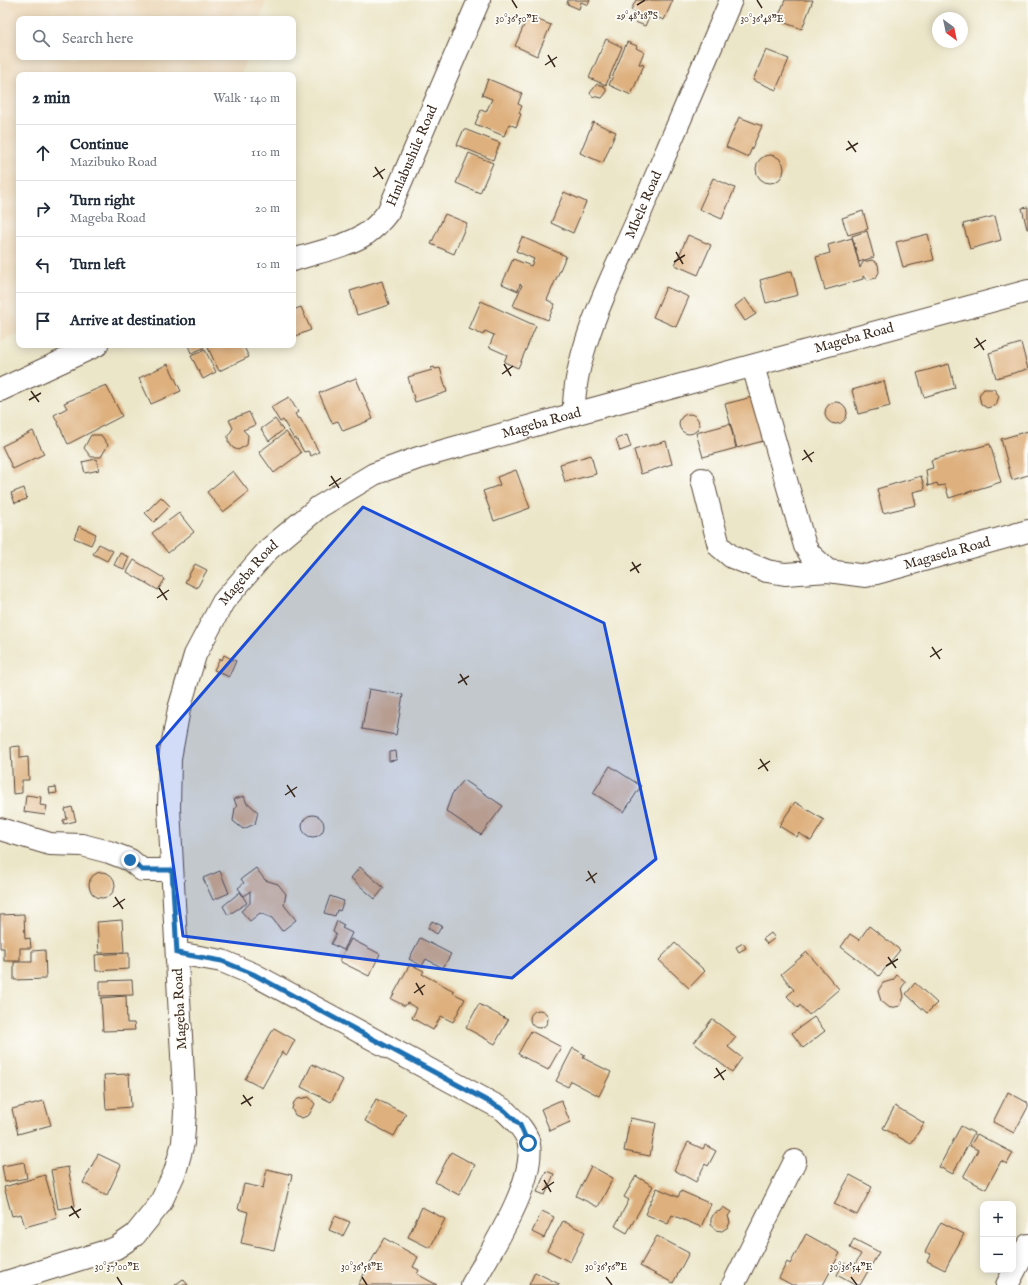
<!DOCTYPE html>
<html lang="en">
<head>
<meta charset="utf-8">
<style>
  :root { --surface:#fff; --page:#f6f6f7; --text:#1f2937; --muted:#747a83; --line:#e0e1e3 }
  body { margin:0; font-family:"IM FELL English",serif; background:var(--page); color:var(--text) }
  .controls { position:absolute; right:12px; bottom:12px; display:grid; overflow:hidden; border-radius:8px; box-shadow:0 2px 10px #0003 }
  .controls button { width:36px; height:36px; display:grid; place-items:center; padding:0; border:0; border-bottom:1px solid var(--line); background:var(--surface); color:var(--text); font:20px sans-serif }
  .compass { position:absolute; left:932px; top:12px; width:36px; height:36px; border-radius:50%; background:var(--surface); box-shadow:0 2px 10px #0003; rotate:147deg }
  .stop { position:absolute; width:12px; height:12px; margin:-9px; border:3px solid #1f6fb2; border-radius:50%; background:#fff }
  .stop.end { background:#1f6fb2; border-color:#fff; box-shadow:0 1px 4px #0008 }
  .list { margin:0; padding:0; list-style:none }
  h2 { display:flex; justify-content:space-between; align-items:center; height:52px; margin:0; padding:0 16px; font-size:17px }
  h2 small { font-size:13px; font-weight:400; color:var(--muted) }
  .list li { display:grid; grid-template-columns:26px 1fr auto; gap:12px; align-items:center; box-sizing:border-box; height:56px; padding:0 16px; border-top:1px solid var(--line) }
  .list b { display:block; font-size:15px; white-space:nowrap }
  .list p { margin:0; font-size:13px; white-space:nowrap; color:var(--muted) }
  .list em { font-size:13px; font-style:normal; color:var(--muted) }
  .icon { flex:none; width:22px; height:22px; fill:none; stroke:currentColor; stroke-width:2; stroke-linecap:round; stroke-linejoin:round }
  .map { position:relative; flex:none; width:1028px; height:1285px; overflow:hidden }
  .search { position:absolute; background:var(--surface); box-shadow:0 2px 10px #0003; left:16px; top:16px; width:280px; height:44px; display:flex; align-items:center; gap:10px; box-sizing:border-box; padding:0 14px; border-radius:8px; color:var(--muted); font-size:15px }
  .panel { position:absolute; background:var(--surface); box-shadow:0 2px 10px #0003; left:16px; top:72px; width:280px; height:276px; border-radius:8px }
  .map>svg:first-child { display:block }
  .built { fill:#ecd8ba }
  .building { fill:#deb07e }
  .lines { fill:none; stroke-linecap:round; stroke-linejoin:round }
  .street-casing { stroke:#564638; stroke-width:24 }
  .street { stroke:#fff; stroke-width:22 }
  .route { stroke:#1f6fb2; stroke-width:5 }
  .marked { fill:#1d4ed8; fill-opacity:0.2; stroke:#1d4ed8; stroke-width:3; stroke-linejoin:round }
  .ticks { fill:none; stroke:#3b2a1e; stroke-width:1.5 }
  .labels { text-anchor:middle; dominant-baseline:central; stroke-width:3.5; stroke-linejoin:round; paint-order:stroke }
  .street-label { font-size:14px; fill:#3b2a1e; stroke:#fdfcf7 }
  .ticks-label { font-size:10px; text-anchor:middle; fill:#3b2a1e; stroke:#fdfcf7; stroke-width:3.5; stroke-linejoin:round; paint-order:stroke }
</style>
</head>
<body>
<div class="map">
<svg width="1028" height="1285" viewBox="0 0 1028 1285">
  <rect width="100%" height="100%" fill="#fdfcf7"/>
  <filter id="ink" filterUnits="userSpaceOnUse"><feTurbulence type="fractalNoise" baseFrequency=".025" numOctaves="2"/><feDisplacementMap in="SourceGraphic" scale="8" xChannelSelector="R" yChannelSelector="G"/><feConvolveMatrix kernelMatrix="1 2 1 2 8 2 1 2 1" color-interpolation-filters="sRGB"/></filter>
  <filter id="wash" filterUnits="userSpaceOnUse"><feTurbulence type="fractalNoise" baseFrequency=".012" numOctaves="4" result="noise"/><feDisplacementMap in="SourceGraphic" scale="16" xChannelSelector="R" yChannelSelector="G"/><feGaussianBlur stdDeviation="0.9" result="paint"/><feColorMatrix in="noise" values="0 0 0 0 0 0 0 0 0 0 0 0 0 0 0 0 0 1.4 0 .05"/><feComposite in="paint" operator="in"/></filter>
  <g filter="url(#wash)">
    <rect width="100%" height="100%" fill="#ece6c9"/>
    <!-- built -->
    <path class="built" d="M 0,0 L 266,0 L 260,19 L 19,19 L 19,57 L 247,57 L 241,75 L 19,75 L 19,333 L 0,341 Z"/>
    <g id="blocks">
      <!-- building -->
      <path class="building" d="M 568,0 L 590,0 L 588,5 L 581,2 L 579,9 L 567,4 Z
        M 636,0 L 673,0 L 664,20 L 650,15 L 645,26 L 633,21 L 637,13 L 631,10 Z
        M 785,0 L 813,0 L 802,29 L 777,20 Z
        M 528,16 L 551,25 L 537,56 L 515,46 Z
        M 606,39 L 622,47 L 606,85 L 589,78 Z
        M 627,42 L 637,46 L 636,48 L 644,52 L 639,64 L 644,65 L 631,95 L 609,85 Z
        M 766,50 L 789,59 L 776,90 L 753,80 Z
        M 488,79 L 522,93 L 518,104 L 522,106 L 519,113 L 521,114 L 516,127 L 509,124 L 504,136 L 475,124 L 481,110 L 486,112 L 492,99 L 482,95 Z
        M 597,84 L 604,86 L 606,89 L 606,93 L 602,98 L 592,96 L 590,93 Z
        M 739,117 L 762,126 L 748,157 L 726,147 Z
        M 593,122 L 616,132 L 603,163 L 580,153 Z
        M 464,129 L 500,143 L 493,160 L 457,145 Z
        M 469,153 L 493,163 L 480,193 L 456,183 Z
        M756 169a14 14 0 1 1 28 0a14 14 0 1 1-28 0Z
        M 713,178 L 735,188 L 722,219 L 699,209 Z
        M 564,192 L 586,202 L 573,233 L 551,223 Z
        M 1028,207 L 1028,229 L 1027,229 L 1022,208 Z
        M 863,211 L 868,229 L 848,235 L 842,218 Z
        M 445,214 L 467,223 L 454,254 L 431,244 Z
        M 995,216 L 1001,240 L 970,249 L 963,224 Z
        M 867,231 L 874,257 L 859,262 L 852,236 Z
        M 928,234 L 934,260 L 903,267 L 896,242 Z
        M 688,235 L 711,245 L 698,275 L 675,265 Z
        M 522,237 L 566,256 L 547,300 L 555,304 L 548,320 L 513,306 L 522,285 L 520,284 L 518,291 L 502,284 L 513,259 L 531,266 L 534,259 L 516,251 Z
        M 852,238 L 860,268 L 863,262 L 872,260 L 878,264 L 879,272 L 876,278 L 868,280 L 863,276 L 863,279 L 825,290 L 816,257 L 830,253 L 828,245 Z
        M 792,271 L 798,295 L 766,303 L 760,280 Z
        M 382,281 L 389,305 L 357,315 L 350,291 Z
        M 666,287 L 689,297 L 676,327 L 653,317 Z
        M 745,298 L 756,314 L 745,321 L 735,306 Z
        M 481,301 L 536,326 L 518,368 L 504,362 L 507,355 L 489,347 L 494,335 L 485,331 L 483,335 L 469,329 Z
        M 301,307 L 311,330 L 293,337 L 293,310 Z
        M 1021,343 L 1028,369 L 996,378 L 989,353 Z
        M 188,345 L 202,345 L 204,348 L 191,353 Z
        M 214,345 L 243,345 L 249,357 L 219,371 L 208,348 Z
        M 205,350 L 216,372 L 203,379 L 191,356 Z
        M 168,364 L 181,391 L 151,404 L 139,378 Z
        M 949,364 L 955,388 L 924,397 L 917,373 Z
        M 434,367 L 435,369 L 440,368 L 447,392 L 415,402 L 408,377 L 432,370 L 431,368 Z
        M 356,378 L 373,419 L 343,431 L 338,421 L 332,423 L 319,393 Z
        M 884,381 L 890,406 L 858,414 L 852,390 Z
        M 106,385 L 122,416 L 68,444 L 54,415 L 67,408 L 64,403 Z
        M 984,389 L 994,389 L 999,396 L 996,405 L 987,408 L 981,404 L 979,395 Z
        M 756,396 L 767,440 L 737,448 L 725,404 Z
        M 289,397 L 298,412 L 295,414 L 298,419 L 300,418 L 319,452 L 311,456 L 308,451 L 304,452 L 296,438 L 294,439 L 283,420 L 280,422 L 271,407 Z
        M825 413a11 11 0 1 1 22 0a11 11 0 1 1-22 0Z
        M 249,412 L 255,425 L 243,430 L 248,435 L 247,445 L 238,450 L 233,448 L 228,441 L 228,436 L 233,428 L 229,420 Z
        M679 424a10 10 0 1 1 20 0a10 10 0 1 1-20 0Z
        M 275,419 L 283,430 L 269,441 L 261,429 Z
        M 730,424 L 736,448 L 703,457 L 696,433 Z
        M 33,431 L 44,454 L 13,469 L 2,446 Z
        M 1028,431 L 1028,475 L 1012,480 L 1001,439 Z
        M 286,432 L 301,453 L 274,473 L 259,452 Z
        M 91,435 L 101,435 L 108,445 L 101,457 L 91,457 L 84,448 Z
        M 627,435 L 631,447 L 620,451 L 616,439 Z
        M 666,441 L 672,464 L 641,474 L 634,450 Z
        M 990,444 L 1001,482 L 949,498 L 945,485 L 938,486 L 937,483 L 928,486 L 926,470 L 933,468 L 931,460 Z
        M 591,455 L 596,474 L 565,482 L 560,464 Z
        M 96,459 L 99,470 L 85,473 L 82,462 Z
        M 516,470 L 530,508 L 494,521 L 483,491 L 500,485 L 497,477 Z
        M 233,471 L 249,492 L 223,512 L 207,492 Z
        M 921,476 L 925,489 L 913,492 L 916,505 L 883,513 L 877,489 Z
        M 24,488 L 27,499 L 15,503 L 11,493 Z
        M 161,497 L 170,506 L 154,522 L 145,513 Z
        M 179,513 L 194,532 L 168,553 L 152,533 Z
        M 79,526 L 96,534 L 91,545 L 74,538 Z
        M 99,544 L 113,551 L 107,561 L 93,554 Z
        M 120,553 L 129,557 L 124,569 L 114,565 Z
        M 134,560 L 165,579 L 158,590 L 127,572 Z
        M 195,564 L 207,570 L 197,588 L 185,582 Z
        M 224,655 L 236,661 L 229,677 L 214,670 L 220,658 L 222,660 Z
        M 369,689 L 403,695 L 396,735 L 362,729 Z
        M 20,746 L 20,758 L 28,757 L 29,780 L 22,780 L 22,793 L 13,794 L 11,747 Z
        M 396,751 L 397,760 L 389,761 L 389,752 Z
        M 610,766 L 641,786 L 624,812 L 593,793 Z
        M 464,780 L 503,806 L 481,835 L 446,811 L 452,794 Z
        M 56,787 L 57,793 L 50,794 L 49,788 Z
        M 26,795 L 41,797 L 40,805 L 47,806 L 45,815 L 24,812 Z
        M 244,796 L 247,804 L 249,804 L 258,812 L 255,824 L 243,829 L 233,821 L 235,808 L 237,807 L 234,799 Z
        M 795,802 L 824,820 L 811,841 L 799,833 L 797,837 L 779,826 Z
        M 72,807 L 76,821 L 64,824 L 63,820 L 67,819 L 65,809 Z
        M302 826a11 11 0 1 1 22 0a11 11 0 1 1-22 0Z
        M 360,867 L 384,888 L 375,899 L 351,878 Z
        M 256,868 L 265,880 L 278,884 L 286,894 L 284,905 L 296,920 L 282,931 L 272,918 L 260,913 L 250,921 L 241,911 L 250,903 L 250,891 L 244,896 L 238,888 L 244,883 L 241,879 Z
        M 220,871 L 229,893 L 213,900 L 203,878 Z
        M89 885a13 13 0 1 1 26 0a13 13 0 1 1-26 0Z
        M 240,892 L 247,903 L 228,915 L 223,906 Z
        M 330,896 L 344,901 L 340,911 L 337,910 L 335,916 L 324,913 Z
        M 24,914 L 25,939 L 30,938 L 31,948 L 20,948 L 20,961 L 4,961 L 4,948 L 0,948 L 0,915 Z
        M 122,920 L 124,952 L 99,953 L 97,922 Z
        M 337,921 L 344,925 L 342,928 L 352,933 L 344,950 L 331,944 L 336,934 L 333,932 Z
        M 432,921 L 442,926 L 437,934 L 428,928 Z
        M 869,926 L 900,950 L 879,976 L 841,947 L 850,934 L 859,940 Z
        M 771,933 L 775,938 L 767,944 L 763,939 Z
        M 420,938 L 451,954 L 443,968 L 426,959 L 422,966 L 409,959 Z
        M 351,939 L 380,954 L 369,976 L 339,961 Z
        M 675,943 L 705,971 L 689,988 L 659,960 Z
        M 743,943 L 746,948 L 739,952 L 736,947 Z
        M 45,950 L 46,979 L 14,980 L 14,962 L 32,962 L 32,951 Z
        M 807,952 L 839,989 L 809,1015 L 800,1005 L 798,1008 L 787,996 L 794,990 L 781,974 Z
        M 129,953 L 129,969 L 96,971 L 95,955 Z
        M 410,964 L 424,971 L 422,974 L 454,991 L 453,993 L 465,999 L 453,1022 L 441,1016 L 433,1030 L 412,1018 L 417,1008 L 407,1003 L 405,1006 L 391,999 Z
        M 897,975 L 906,982 L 902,987 L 904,997 L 900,1006 L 890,1008 L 881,1001 L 878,991 L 883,983 L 893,980 Z
        M 132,980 L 133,995 L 100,996 L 100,981 Z
        M 915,983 L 937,1003 L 927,1013 L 906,994 Z
        M 126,996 L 127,1023 L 134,1023 L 135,1030 L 103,1031 L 101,998 Z
        M 479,1004 L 508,1020 L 495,1044 L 466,1028 Z
        M530 1019a9 9 0 1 1 18 0a9 9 0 1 1-18 0Z
        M 814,1017 L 825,1031 L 803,1048 L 792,1033 Z
        M 712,1019 L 736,1037 L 728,1047 L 742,1058 L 732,1072 L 694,1043 Z
        M 274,1028 L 295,1040 L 287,1055 L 282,1052 L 262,1088 L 245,1079 Z
        M 531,1031 L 561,1047 L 548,1070 L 518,1054 Z
        M 573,1048 L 585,1055 L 583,1058 L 611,1072 L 599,1096 L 571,1081 L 568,1087 L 556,1081 Z
        M 312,1064 L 343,1080 L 331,1102 L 301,1087 Z
        M 129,1074 L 131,1107 L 106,1109 L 104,1075 Z
        M 1008,1092 L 1028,1103 L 1028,1107 L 1014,1133 L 993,1122 Z
        M 309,1097 L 315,1104 L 309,1115 L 302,1118 L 295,1115 L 292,1109 L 294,1102 L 298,1099 Z
        M 376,1099 L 406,1114 L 394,1136 L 365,1121 Z
        M 561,1100 L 570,1122 L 550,1131 L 541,1109 Z
        M 44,1101 L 51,1125 L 18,1134 L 12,1109 Z
        M 895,1106 L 924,1123 L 911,1144 L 883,1128 Z
        M 630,1118 L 656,1123 L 650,1156 L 624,1151 Z
        M 961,1126 L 974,1133 L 953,1174 L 939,1167 Z
        M 977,1134 L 1013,1153 L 1007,1164 L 1001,1161 L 986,1189 L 963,1177 L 978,1150 L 970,1146 Z
        M 688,1142 L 703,1149 L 705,1145 L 716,1151 L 708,1166 L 705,1164 L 696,1182 L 674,1170 Z
        M 451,1152 L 475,1165 L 459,1195 L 435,1182 Z
        M 98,1154 L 121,1165 L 107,1195 L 83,1183 Z
        M 24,1162 L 27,1178 L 5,1182 L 2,1166 Z
        M 591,1166 L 613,1178 L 598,1207 L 576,1196 Z
        M 68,1167 L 75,1206 L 58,1209 L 51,1170 Z
        M 267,1169 L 292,1175 L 274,1250 L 241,1243 L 248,1212 L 238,1209 L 244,1184 L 263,1188 Z
        M 546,1171 L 554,1174 L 545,1195 L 537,1192 Z
        M 45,1175 L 57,1218 L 25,1227 L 21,1214 L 12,1216 L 4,1187 Z
        M 850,1175 L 872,1187 L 857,1215 L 834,1204 Z
        M 636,1176 L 653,1186 L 627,1233 L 615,1226 L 629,1200 L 624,1197 Z
        M 657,1188 L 678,1197 L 681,1191 L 711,1204 L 701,1227 L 672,1215 L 668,1224 L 645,1214 Z
        M 422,1207 L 445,1219 L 430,1248 L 408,1237 Z
        M 723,1207 L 731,1212 L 728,1216 L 730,1222 L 728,1227 L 722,1231 L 715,1230 L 711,1225 L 711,1219 L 714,1213 L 720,1211 Z
        M 542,1211 L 554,1217 L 544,1238 L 532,1232 Z
        M 335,1216 L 350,1222 L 343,1236 L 329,1230 Z
        M 563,1221 L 585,1232 L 570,1262 L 547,1250 Z
        M 941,1222 L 964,1234 L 945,1270 L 927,1261 L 931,1254 L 925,1252 Z
        M 806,1234 L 840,1253 L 823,1285 L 792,1285 L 779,1278 L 787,1262 L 790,1264 Z
        M 657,1236 L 689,1253 L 673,1283 L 640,1266 Z
        M 384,1238 L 418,1257 L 413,1267 L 419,1270 L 417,1274 L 437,1285 L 358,1285 Z
        M 854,1239 L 879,1252 L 860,1285 L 855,1285 L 837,1275 L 843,1263 L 853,1268 L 861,1254 L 850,1248 Z
        M 535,1272 L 559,1284 L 559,1285 L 529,1285 Z
        M 183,1279 L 188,1285 L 175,1285 Z"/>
    </g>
  </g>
  <g filter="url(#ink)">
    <use href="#blocks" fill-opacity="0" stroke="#564638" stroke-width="1"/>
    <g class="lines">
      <!-- street casing -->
      <g class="street-casing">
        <g id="street">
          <path id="s1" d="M 293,260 C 317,252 345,247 366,234 C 375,228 382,220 388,212 L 479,0"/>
          <path id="s2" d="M 753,366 L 805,546 L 810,554 L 828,571 L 866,576 L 1028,531"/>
          <path d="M 0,390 L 97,345"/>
          <path id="s3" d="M 574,414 C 572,354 612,278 636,223 C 668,149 699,74 731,0"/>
          <path d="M 702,479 L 719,546 L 732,557 L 767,571 L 785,574 L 828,571"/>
          <path d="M 0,829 L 50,844 L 82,845 L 109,852 L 130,860 L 142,870 L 172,870"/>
          <path d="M 177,953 L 222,961 L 253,974 L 504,1110 C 514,1120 526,1130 529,1144 C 535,1184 491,1250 472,1285"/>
          <path id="s4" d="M 0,1284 L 116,1248 L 135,1235 L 160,1204 L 175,1172 L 183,1143 L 185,1112 L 169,808 L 170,758 L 179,709 L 195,655 L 223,602 L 269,549 L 319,507 L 374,474 L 418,458 L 574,414 L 1028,291"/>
          <path d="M 733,1285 L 795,1161"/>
          <path d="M 1007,1285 L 1028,1245"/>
        </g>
      </g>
      <!-- street -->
      <use href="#street" class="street"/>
    </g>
  </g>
  <g class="lines" filter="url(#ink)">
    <!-- route -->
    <path class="route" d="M 130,860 L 142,870 L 172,870 L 177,953 L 222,961 L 253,974 L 504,1110 L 520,1125 L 528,1143"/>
  </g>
  <!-- marked area -->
  <path class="marked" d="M 363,507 L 604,623 L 656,859 L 512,978 L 183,936 L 157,746 Z"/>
  <!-- ticks -->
  <path class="ticks" d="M 512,0 L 517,8M 757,0 L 762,8M 637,5 L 645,0M 548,55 L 555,67M 545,65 L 557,57M 848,141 L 856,152M 846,150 L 858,143M 375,167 L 383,179M 373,177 L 385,169M 676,252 L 683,264M 674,262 L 685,255M 976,338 L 984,350M 974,348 L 986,340M 504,364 L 511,376M 502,374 L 513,366M 31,391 L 39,402M 29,400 L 41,393M 804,450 L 812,462M 802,460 L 814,452M 331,476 L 339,488M 329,486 L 341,478M 632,562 L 639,573M 630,571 L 641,564M 159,588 L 167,600M 157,598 L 169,590M 932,647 L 940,659M 930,657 L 942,649M 460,674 L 467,685M 458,683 L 469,676M 760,759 L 768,771M 758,769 L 770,761M 287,785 L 295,797M 285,795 L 297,787M 588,871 L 595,883M 586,881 L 597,873M 115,897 L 123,909M 113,907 L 125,899M 888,957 L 896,968M 886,966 L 898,959M 416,983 L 423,995M 414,993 L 425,985M 716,1068 L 724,1080M 714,1078 L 726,1070M 243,1095 L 251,1106M 241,1104 L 253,1097M 544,1180 L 551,1192M 542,1190 L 554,1182M 71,1206 L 79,1218M 69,1216 L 81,1209M 117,1277 L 122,1285M 362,1277 L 367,1285M 606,1277 L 612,1285M 851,1277 L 857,1285"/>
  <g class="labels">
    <!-- street labels -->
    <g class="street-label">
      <text stroke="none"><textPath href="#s1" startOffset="170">Hmlabushile Road</textPath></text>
      <text stroke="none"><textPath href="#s3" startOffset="222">Mbele Road</textPath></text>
      <text stroke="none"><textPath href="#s4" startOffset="1500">Mageba Road</textPath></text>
      <text stroke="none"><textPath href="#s4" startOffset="1176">Mageba Road</textPath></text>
      <text stroke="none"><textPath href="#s2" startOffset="344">Magasela Road</textPath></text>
      <text stroke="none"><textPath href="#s4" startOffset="840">Mageba Road</textPath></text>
      <text transform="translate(180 1009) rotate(-93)">Mageba Road</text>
    </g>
  </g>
  <g class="ticks-label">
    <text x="637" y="19">29°48'18"S</text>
    <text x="517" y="22">30°36'50"E</text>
    <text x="762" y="22">30°36'48"E</text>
    <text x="117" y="1270">30°37'00"E</text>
    <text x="362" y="1270">30°36'58"E</text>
    <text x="606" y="1270">30°36'56"E</text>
    <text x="851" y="1270">30°36'54"E</text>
  </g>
</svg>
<div class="controls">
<button>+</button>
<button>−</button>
</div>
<svg class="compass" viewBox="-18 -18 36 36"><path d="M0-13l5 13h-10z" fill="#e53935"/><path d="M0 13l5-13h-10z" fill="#747a83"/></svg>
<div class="stop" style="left:528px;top:1143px"></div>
<div class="stop end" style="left:130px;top:860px"></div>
<div class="search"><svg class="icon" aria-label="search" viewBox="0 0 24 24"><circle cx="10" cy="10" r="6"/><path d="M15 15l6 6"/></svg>Search here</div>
<section class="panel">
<h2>2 min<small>Walk · 140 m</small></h2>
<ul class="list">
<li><svg class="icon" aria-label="ahead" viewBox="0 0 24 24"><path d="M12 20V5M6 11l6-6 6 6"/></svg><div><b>Continue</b><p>Mazibuko Road</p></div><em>110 m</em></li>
<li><svg class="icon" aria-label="right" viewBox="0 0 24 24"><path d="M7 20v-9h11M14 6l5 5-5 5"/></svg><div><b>Turn right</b><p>Mageba Road</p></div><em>20 m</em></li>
<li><svg class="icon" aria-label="left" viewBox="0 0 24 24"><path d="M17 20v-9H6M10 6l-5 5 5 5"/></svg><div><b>Turn left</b></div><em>10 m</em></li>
<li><svg class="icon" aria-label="arrive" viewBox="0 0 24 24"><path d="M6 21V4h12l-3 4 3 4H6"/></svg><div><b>Arrive at destination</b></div></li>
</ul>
</section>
</div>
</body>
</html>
